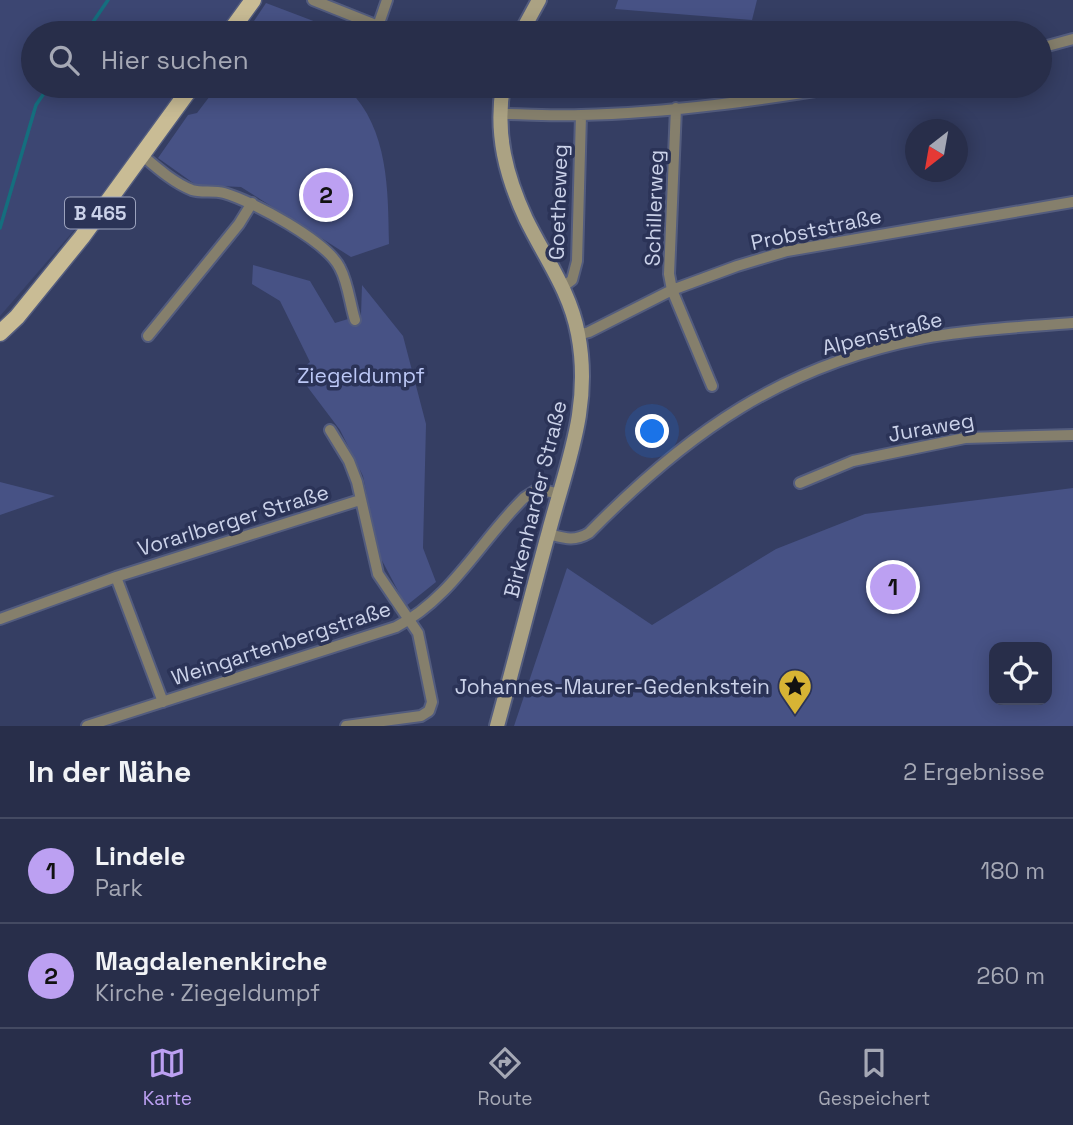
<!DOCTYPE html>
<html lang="de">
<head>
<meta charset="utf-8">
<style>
  :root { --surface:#282e4a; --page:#303651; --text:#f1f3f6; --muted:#a5a8b5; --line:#444a62; --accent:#bca0f2 }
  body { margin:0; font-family:"Space Grotesk",sans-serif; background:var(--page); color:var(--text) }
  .controls { position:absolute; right:21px; bottom:21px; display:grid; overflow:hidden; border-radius:14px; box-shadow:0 4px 18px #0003 }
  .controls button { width:63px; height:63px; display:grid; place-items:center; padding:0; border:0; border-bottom:2px solid var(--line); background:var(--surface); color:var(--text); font:35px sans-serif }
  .compass { position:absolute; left:905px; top:119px; width:63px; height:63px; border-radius:50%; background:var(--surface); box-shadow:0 4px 18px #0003; rotate:211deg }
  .you { position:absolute; left:653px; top:432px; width:24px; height:24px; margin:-18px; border:5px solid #fff; border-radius:50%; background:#1a73e8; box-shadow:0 0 0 10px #1a73e833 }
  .badge { display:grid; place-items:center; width:46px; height:46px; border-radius:50%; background:var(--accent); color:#111; font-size:23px; font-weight:700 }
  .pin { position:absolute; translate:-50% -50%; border:4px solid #fff; box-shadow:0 2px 7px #0006 }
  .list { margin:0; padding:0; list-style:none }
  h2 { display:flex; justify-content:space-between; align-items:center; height:91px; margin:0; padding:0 28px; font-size:30px }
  h2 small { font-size:23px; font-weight:400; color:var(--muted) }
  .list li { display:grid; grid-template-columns:46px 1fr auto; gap:21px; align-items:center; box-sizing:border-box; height:105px; padding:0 28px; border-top:2px solid var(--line) }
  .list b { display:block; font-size:26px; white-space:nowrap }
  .list p { margin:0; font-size:23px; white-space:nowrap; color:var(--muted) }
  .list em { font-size:23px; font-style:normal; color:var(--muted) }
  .icon { flex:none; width:38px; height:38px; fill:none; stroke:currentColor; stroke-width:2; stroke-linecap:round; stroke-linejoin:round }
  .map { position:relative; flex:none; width:1073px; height:726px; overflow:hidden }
  .search { position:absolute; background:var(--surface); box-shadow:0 4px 18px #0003; left:21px; right:21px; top:21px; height:77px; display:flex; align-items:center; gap:18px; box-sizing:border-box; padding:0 24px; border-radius:38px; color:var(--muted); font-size:26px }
  .sheet { height:301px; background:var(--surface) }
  nav { display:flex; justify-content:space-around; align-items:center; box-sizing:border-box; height:98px; border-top:2px solid var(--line); background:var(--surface); font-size:19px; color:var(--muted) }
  nav a { display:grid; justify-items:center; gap:4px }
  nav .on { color:var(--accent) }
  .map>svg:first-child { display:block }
  .built { fill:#3c4672 }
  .green { fill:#475285; fill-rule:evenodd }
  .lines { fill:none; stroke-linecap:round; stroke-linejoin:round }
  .stream { stroke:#156e7e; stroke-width:3.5 }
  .minor-casing { stroke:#535c7e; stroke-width:14 }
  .secondary-casing { stroke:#535c7e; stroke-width:18 }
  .primary-casing { stroke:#535c7e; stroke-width:19 }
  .minor { stroke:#857f6c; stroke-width:10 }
  .secondary { stroke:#aba283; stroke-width:14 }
  .primary { stroke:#c9bc95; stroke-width:16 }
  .labels { text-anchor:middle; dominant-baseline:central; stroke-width:7; stroke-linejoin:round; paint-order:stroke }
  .shield { fill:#2b3357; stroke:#9ba2bd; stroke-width:2 }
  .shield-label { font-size:19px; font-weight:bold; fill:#cbd2e9 }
  .street-label { font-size:21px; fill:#cbd2e9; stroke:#2b3357 }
  .park-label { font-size:21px; fill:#bcc8f6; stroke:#2b3357 }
  .poi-label { font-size:21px; fill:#cbd2e9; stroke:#2b3357; text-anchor:end }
</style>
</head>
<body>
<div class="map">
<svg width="1073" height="726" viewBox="0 0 1073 726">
  <rect width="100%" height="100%" fill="#353e63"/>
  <!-- built -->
  <path class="built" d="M 0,0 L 243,0 L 220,33 L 33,33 L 33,86 L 182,86 L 76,228 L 0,316 Z"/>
  <!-- green -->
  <path class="green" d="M 618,0 L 757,0 L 752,20 L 615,9 Z
    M 266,3 L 345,33 L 246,33 Z
    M 229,86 L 349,86 L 348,89 C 389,129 388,191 389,244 L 351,257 L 241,187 L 196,185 L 158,158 L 188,115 L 197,113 L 213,92 L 221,97 Z
    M 253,265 L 310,281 L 335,323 L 361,315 L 362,285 L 403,336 L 426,424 L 423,548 L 436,582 L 406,606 L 378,553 L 363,476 L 340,430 L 297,373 L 310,362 L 280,301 L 252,284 Z
    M 0,482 L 55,496 L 0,515 Z
    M 1073,488 L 1073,726 L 514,726 L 567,568 L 652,625 L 776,549 L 865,514 ZM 994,647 L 1047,647 L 1047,700 L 994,700 Z"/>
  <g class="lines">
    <!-- stream -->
    <path class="stream" d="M 93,22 L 108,0
      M 84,33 L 85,33
      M 0,228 L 36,105 L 49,86"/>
    <!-- minor casing -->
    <g class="minor-casing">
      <path id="minor" d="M 313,0 L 378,26 L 387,0
        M 1040,48 L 1073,39
        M 676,108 L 669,274 L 672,290 L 712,386
        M 501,114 C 527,114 554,116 581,115 C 670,113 760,100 847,86
        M 143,156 C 157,168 174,183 192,190 C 201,193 214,190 224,193 C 252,201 327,241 340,268 C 348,283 350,304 355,320
        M 564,286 L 572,280 L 577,261 L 581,115
        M 578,335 L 589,332 L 672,290 L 737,266 L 787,251 L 1073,202
        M 148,336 L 239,224 L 252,203
        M 330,430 L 349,461 L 357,482 L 378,574 L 418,633 L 432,702 L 429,711 L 421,716 L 346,726
        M 800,483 L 853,461 L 965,438 L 1073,435
        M 548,534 C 564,538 574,542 589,533 C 688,432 783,365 924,338 C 973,329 1024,327 1073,323
        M 116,577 L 163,702
        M 0,619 L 116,577 L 360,500
        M 87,726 L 396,627 C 452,598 480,541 524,498 L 538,489 L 560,494"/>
    </g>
    <!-- secondary casing -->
    <g class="secondary-casing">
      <path id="secondary" d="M 521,33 L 539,0
        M 497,726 C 515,661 531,596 549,531 C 567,463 592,406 578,334 C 570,291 545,258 526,219 C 506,176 495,134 503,86"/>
    </g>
    <!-- primary casing -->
    <g class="primary-casing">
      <path id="primary" d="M 229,33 L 253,0
        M 0,333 L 17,317 L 82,237 L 192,86"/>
    </g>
    <!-- minor -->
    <use href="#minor" class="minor"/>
    <!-- secondary -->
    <use href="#secondary" class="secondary"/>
    <!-- primary -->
    <use href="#primary" class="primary"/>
  </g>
  <!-- icons -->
  <defs>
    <g id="sight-pin" transform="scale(1.75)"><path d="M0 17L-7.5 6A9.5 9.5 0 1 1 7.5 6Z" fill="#d7b434" stroke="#2b3357"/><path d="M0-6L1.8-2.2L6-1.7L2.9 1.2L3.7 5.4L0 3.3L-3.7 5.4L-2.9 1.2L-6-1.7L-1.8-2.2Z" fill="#111"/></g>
  </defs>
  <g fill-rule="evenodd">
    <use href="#sight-pin" x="795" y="686"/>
  </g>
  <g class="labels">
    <!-- shield labels -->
    <rect class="shield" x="65" y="197.5" width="70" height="31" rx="5"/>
    <g class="shield-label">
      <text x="100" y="213">B 465</text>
    </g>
    <!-- street labels -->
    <g class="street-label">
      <text transform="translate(558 202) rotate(-88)">Goetheweg</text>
      <text transform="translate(654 208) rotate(-88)">Schillerweg</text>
      <text transform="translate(816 229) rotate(-12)">Probststraße</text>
      <text transform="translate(882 333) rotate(-14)">Alpenstraße</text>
      <text transform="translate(931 427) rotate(-10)">Juraweg</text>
      <text transform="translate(535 499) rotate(-76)">Birkenharder Straße</text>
      <text transform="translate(233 520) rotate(-17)">Vorarlberger Straße</text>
      <text transform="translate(281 643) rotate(-18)">Weingartenbergstraße</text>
    </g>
    <!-- park labels -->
    <g class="park-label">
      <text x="361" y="375">Ziegeldumpf</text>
    </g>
    <!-- poi labels -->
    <g class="poi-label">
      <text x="770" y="686">Johannes-Maurer-Gedenkstein</text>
    </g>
  </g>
</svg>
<div class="controls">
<button><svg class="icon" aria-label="locate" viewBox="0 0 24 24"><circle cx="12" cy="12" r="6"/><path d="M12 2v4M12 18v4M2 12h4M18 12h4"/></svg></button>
</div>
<svg class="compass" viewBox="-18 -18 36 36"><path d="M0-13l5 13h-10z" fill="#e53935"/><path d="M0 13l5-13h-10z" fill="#a5a8b5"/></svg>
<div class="you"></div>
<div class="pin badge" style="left:893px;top:587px">1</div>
<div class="pin badge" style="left:326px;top:195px">2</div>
<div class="search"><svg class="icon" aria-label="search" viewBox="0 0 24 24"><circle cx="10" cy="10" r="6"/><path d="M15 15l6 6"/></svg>Hier suchen</div>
</div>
<section class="sheet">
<h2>In der Nähe<small>2 Ergebnisse</small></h2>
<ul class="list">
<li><span class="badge">1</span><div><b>Lindele</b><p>Park</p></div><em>180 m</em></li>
<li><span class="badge">2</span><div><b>Magdalenenkirche</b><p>Kirche · Ziegeldumpf</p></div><em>260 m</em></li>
</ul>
</section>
<nav>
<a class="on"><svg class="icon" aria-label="map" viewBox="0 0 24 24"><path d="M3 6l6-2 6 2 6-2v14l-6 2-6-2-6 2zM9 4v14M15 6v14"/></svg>Karte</a>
<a><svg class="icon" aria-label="directions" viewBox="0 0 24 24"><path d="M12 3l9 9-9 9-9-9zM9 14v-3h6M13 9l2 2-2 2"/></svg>Route</a>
<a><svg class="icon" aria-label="saved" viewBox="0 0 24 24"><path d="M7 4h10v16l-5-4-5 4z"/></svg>Gespeichert</a>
</nav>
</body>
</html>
